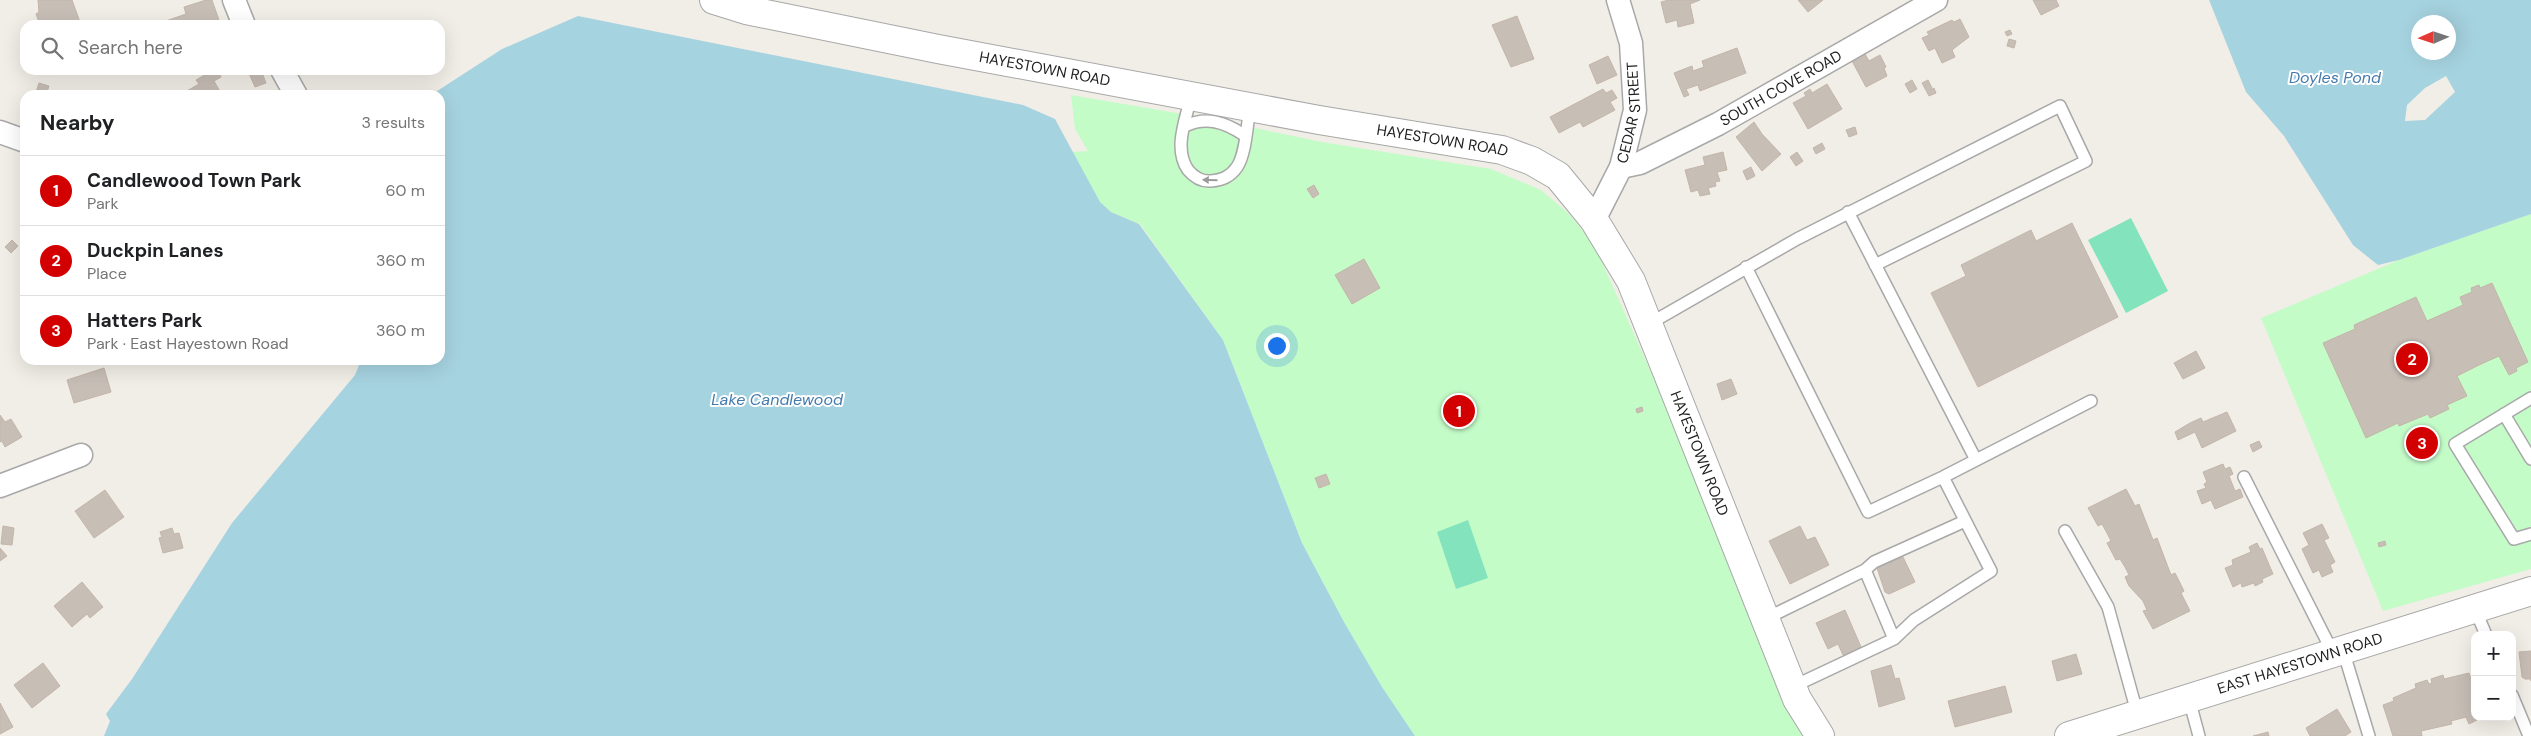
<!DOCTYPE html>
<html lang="en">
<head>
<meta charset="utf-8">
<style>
  :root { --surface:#fff; --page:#f2f2f2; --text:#202124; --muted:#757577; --line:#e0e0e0; --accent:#d20001 }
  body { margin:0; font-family:"DM Sans",sans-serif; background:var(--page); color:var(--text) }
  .controls { position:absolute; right:15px; bottom:15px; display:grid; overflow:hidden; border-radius:10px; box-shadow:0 5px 20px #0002 }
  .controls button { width:45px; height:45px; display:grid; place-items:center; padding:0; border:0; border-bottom:1px solid var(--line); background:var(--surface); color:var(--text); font:25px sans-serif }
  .compass { position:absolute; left:2411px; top:15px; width:45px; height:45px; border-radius:50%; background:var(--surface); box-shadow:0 5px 20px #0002; rotate:267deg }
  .you { position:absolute; left:1276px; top:345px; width:18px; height:18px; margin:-12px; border:4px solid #fff; border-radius:50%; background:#1a73e8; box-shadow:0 0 0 8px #1a73e833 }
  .badge { display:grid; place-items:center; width:32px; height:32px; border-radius:50%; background:var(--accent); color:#fff; font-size:16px; font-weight:700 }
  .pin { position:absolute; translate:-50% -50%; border:2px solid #fff; box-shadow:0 1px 5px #0006 }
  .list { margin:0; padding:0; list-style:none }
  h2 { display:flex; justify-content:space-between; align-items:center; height:65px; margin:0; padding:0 20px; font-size:21px }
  h2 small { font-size:16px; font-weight:400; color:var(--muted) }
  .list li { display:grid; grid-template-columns:32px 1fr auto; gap:15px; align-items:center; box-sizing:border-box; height:70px; padding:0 20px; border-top:1px solid var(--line) }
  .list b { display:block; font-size:19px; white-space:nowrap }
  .list p { margin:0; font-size:16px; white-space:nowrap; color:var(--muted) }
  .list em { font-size:16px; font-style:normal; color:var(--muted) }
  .icon { flex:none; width:28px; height:28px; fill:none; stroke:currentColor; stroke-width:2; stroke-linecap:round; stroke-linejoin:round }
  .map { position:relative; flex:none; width:2531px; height:736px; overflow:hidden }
  .search { position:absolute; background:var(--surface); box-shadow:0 5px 20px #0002; left:20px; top:20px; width:425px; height:55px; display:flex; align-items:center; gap:12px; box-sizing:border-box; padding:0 18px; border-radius:15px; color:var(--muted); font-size:19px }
  .panel { position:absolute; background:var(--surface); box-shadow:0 5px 20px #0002; left:20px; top:90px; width:425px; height:275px; border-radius:15px }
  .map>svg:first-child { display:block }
  .park { fill:#c4fcc8 }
  .pitch { fill:#83e3bd }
  .water { fill:#a6d3e0; fill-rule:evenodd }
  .building { fill:#c7beb6; stroke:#c4b5a9 }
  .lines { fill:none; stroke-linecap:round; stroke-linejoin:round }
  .service-casing { stroke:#a8a8a8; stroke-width:14 }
  .minor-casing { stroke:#a8a8a8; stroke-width:25 }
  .tertiary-casing { stroke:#a8a8a8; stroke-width:30 }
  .service { stroke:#fff; stroke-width:11 }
  .minor { stroke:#fff; stroke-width:22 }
  .tertiary { stroke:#fff; stroke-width:28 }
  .oneway { fill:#9b9b9b }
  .labels { text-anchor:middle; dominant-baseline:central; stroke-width:4; stroke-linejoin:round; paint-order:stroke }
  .street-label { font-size:15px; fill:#212121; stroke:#fff }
  .water-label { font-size:16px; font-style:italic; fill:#457aad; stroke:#fff }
</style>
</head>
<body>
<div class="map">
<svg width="2531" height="736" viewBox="0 0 2531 736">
  <rect width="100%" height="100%" fill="#f1eee7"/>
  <!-- park -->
  <path class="park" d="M 1071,95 L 1212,119 L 1322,142 L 1491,169 L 1541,190 L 1568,213 L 1594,244 L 1662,397 L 1764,654 L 1807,736 L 1415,736 L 1382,687 L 1344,622 L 1302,543 L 1223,340 L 1140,224 L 1111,212 L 1100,202 L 1071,152 L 1088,151 L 1075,129 Z
    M 2531,214 L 2531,569 L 2383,611 L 2261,318 L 2399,260 Z"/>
  <!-- pitch -->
  <path class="pitch" d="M 2131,218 L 2168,291 L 2126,313 L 2088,240 Z
    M 1468,520 L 1488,578 L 1456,589 L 1437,532 Z"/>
  <!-- water -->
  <path class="water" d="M 2209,0 L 2531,0 L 2531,214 L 2399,260 L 2378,265 L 2353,245 L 2284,136 L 2246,92 ZM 2418,22 L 2448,22 L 2448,52 L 2418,52 ZM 2446,76 L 2455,92 L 2425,120 L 2405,121 L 2407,105 L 2425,88 Z
    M 578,16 L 1023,105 L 1055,119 L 1100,202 L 1111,212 L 1139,224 L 1223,340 L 1302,543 L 1344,622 L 1382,687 L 1415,736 L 104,736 L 110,721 L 106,714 L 132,679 L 232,523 L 355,375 L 361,360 L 440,360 L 440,95 L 431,95 L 502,49 Z"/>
  <!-- building -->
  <path class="building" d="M 38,0 L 72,0 L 81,25 L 40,25 L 36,14 L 39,12 Z
    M 206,0 L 212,0 L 220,23 L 160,25 L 160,23 L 186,14 L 184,7 Z
    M 1669,0 L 1700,0 L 1690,4 L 1694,23 L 1678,27 L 1677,20 L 1666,23 L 1661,2 Z
    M 1798,0 L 1823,0 L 1808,12 Z
    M 2033,0 L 2056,0 L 2059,6 L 2041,15 Z
    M 1517,16 L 1534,59 L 1511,67 L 1492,25 Z
    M 1960,19 L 1969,37 L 1952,50 L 1955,57 L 1942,63 L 1935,48 L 1929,51 L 1922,38 L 1929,35 L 1927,32 L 1952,20 L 1954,22 Z
    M 2010,30 L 2012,34 L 2007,36 L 2005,32 Z
    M 2009,39 L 2016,41 L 2014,48 L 2007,46 Z
    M 1737,48 L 1746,73 L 1700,91 L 1698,85 L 1686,89 L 1689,95 L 1684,97 L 1674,73 L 1692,66 L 1693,71 L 1704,67 L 1702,61 Z
    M 1865,54 L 1869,61 L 1880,55 L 1886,67 L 1884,68 L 1887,76 L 1866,87 L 1852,61 Z
    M 1608,56 L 1617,75 L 1597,84 L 1589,65 Z
    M 213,70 L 217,70 L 221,77 L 214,81 L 222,95 L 180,95 L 199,84 L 196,80 Z
    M 261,70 L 266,83 L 255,87 L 248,71 Z
    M 1912,80 L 1917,89 L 1910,93 L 1905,84 Z
    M 1928,80 L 1932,88 L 1931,90 L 1934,88 L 1936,93 L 1929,96 L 1922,83 Z
    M 39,83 L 49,86 L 46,95 L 35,95 Z
    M 1827,84 L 1842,109 L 1808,129 L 1793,103 L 1806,96 L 1804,93 L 1810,89 L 1812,93 Z
    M 1603,89 L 1606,93 L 1612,90 L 1617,98 L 1610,102 L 1615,110 L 1583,127 L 1580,122 L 1559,133 L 1550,117 Z
    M 1754,122 L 1762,134 L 1781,154 L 1762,171 L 1736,137 Z
    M 1855,127 L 1857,134 L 1849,137 L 1846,130 Z
    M 1822,143 L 1825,149 L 1816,154 L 1813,148 Z
    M 1723,152 L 1727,170 L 1717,172 L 1720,181 L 1715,182 L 1716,186 L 1708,188 L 1710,194 L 1700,196 L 1698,190 L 1691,192 L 1685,170 L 1705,165 L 1703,157 Z
    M 1797,152 L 1803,161 L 1796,166 L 1790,157 Z
    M 1751,167 L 1755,176 L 1747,180 L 1743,171 Z
    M 1314,185 L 1319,194 L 1313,198 L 1307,189 Z
    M 2072,223 L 2118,317 L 1978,387 L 1931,293 L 1966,276 L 1961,265 L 2031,230 L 2036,241 Z
    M 12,240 L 18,246 L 11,253 L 5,247 Z
    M 1364,259 L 1380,288 L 1352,304 L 1335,275 Z
    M 2492,283 L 2528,362 L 2516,368 L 2517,371 L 2509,375 L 2499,356 L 2479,365 L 2457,376 L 2467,396 L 2447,405 L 2449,409 L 2430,418 L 2428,414 L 2399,426 L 2398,423 L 2366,438 L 2323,343 L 2355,329 L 2354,325 L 2416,297 L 2427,321 L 2463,305 L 2460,297 L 2472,292 L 2471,288 L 2479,285 L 2480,288 Z
    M 2196,351 L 2205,368 L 2183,379 L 2174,363 Z
    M 104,368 L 111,392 L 74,403 L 67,380 Z
    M 1731,379 L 1737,394 L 1722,400 L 1717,384 Z
    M 1642,407 L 1643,411 L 1637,413 L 1636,409 Z
    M 2227,412 L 2236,431 L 2202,448 L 2195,432 L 2178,440 L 2175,432 L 2190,423 L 2201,418 L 2203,422 Z
    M 0,415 L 5,422 L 11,419 L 22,437 L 5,447 L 2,441 L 0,442 Z
    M 2259,441 L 2262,447 L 2253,452 L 2250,445 Z
    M 2223,464 L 2225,469 L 2230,467 L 2233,474 L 2229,476 L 2235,491 L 2240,489 L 2243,497 L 2215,509 L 2211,500 L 2202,504 L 2197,491 L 2206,488 L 2204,484 L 2207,482 L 2203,472 Z
    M 1326,474 L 1330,484 L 1319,488 L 1315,478 Z
    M 2126,489 L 2135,506 L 2139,504 L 2153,540 L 2157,538 L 2171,575 L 2175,573 L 2184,591 L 2181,593 L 2190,611 L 2153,629 L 2143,611 L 2147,610 L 2143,601 L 2129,586 L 2125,577 L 2129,575 L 2125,567 L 2120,559 L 2116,560 L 2107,543 L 2111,541 L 2107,533 L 2102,524 L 2098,526 L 2088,508 Z
    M 105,490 L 124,517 L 94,538 L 75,511 Z
    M 2322,524 L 2329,538 L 2324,540 L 2335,562 L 2330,565 L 2333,572 L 2322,577 L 2319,570 L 2313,573 L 2302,549 L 2309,545 L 2303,533 Z
    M 3,526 L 14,528 L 12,545 L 1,544 Z
    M 1800,526 L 1807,540 L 1815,537 L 1829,565 L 1790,584 L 1769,541 Z
    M 172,528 L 174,534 L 179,533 L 183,548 L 163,553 L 159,538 L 162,537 L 160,532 Z
    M 2385,541 L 2386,545 L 2379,547 L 2378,543 Z
    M 2257,543 L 2260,549 L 2262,548 L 2273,574 L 2262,579 L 2263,582 L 2255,586 L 2254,583 L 2242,587 L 2241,583 L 2233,587 L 2225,568 L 2233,565 L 2232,560 L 2251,552 L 2249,547 Z
    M 0,548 L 7,556 L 0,561 Z
    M 1903,557 L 1915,582 L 1889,594 L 1885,592 L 1877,568 Z
    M 82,582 L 103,607 L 90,618 L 87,614 L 72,627 L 54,606 Z
    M 1845,610 L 1861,647 L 1843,655 L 1838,644 L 1828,649 L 1816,623 Z
    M 2531,651 L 2531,681 L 2531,679 L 2525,679 L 2522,677 L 2519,652 Z
    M 2076,654 L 2082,674 L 2057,681 L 2052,661 Z
    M 43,663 L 60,686 L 32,708 L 14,685 Z
    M 1891,665 L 1895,679 L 1899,678 L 1905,699 L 1879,707 L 1871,671 Z
    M 2469,673 L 2470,677 L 2475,676 L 2475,717 L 2483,717 L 2469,724 L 2466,717 L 2451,721 L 2452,724 L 2421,731 L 2422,736 L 2393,736 L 2383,705 L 2394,701 L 2393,698 L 2416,688 L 2415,684 L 2427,680 L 2429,684 L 2432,683 L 2431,679 L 2443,675 L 2444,679 Z
    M 2005,686 L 2012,712 L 1955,727 L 1948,701 Z
    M 0,703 L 13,727 L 0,734 Z
    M 2337,709 L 2351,732 L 2345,736 L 2310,736 L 2306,728 Z
    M 2268,732 L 2269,736 L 2253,736 Z"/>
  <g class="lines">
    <!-- service casing -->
    <g class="service-casing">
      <path id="service" d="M 1191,96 C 1186,120 1173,148 1188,170 C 1194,177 1201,182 1211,181 C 1222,180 1230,177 1237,167 C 1246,154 1247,124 1250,107
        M 1185,126 C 1206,116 1225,122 1244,135
        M 1848,212 L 1976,460
        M 1746,267 L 1868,512 L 1943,477 L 2091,401
        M 1649,324 L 1797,239 L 2060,106 L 2086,161 L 1875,265
        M 2531,398 L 2455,444 L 2514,539 L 2531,534
        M 2504,414 L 2531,459
        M 2244,477 L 2333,653
        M 2065,531 L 2108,607 L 2138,716
        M 1865,570 L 1874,562 L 1965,521
        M 2475,609 L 2486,635
        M 1765,619 L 1865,570 L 1894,639 L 1792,687
        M 1894,639 L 1914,620 L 1991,571 L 1943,477
        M 2343,650 L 2369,736
        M 2512,695 L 2529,736
        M 2189,699 L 2199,736"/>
    </g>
    <!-- minor casing -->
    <g class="minor-casing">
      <g id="minor">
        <path d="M 234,0 L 244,25"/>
        <path d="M 282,70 L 296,95"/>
        <path d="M 0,132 L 25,141"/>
        <path id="s1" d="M 1621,167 L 1640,163 L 1718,124 L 1936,0"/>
        <path id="s2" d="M 1594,220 L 1621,167 L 1635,110 L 1631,43 L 1618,0"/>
        <path d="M 0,486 L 81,455"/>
      </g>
    </g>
    <!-- tertiary casing -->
    <g class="tertiary-casing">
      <g id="tertiary">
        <path id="s3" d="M 714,0 L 746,10 L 938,49 L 1319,120 L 1502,150 L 1532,161 L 1558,176 L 1594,220 L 1631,281 L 1797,699 L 1820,736"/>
        <path id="s4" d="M 2069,736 L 2531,591"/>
      </g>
    </g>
    <!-- service -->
    <use href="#service" class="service"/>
    <!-- minor -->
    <use href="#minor" class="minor"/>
    <!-- tertiary -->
    <use href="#tertiary" class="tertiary"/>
  </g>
  <!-- one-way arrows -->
  <defs><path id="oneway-solid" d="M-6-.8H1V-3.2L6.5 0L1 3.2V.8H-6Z" transform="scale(1.25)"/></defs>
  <use class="oneway" href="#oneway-solid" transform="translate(1210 180) rotate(-178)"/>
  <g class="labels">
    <!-- street labels -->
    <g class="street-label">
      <text stroke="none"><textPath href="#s3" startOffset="338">HAYESTOWN ROAD</textPath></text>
      <text stroke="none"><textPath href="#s1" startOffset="179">SOUTH COVE ROAD</textPath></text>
      <text stroke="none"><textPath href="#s2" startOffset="115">CEDAR STREET</textPath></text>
      <text stroke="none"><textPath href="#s3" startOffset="742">HAYESTOWN ROAD</textPath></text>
      <text stroke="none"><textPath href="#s3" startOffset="1178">HAYESTOWN ROAD</textPath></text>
      <text stroke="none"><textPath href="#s4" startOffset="242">EAST HAYESTOWN ROAD</textPath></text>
    </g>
    <!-- water labels -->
    <g class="water-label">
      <text x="2335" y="77">Doyles Pond</text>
      <text x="777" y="399">Lake Candlewood</text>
    </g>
  </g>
</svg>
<div class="controls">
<button>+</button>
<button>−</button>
</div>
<svg class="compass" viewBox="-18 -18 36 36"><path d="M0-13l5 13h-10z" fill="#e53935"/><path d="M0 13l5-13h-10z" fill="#757577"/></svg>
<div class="you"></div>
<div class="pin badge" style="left:1459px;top:411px">1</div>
<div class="pin badge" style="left:2412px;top:359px">2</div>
<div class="pin badge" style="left:2422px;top:443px">3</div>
<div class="search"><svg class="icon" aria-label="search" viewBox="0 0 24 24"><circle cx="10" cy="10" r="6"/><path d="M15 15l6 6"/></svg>Search here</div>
<section class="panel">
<h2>Nearby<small>3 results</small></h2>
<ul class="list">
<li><span class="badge">1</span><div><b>Candlewood Town Park</b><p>Park</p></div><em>60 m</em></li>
<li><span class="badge">2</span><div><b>Duckpin Lanes</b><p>Place</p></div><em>360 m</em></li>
<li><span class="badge">3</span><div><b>Hatters Park</b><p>Park · East Hayestown Road</p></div><em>360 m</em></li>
</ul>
</section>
</div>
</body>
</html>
